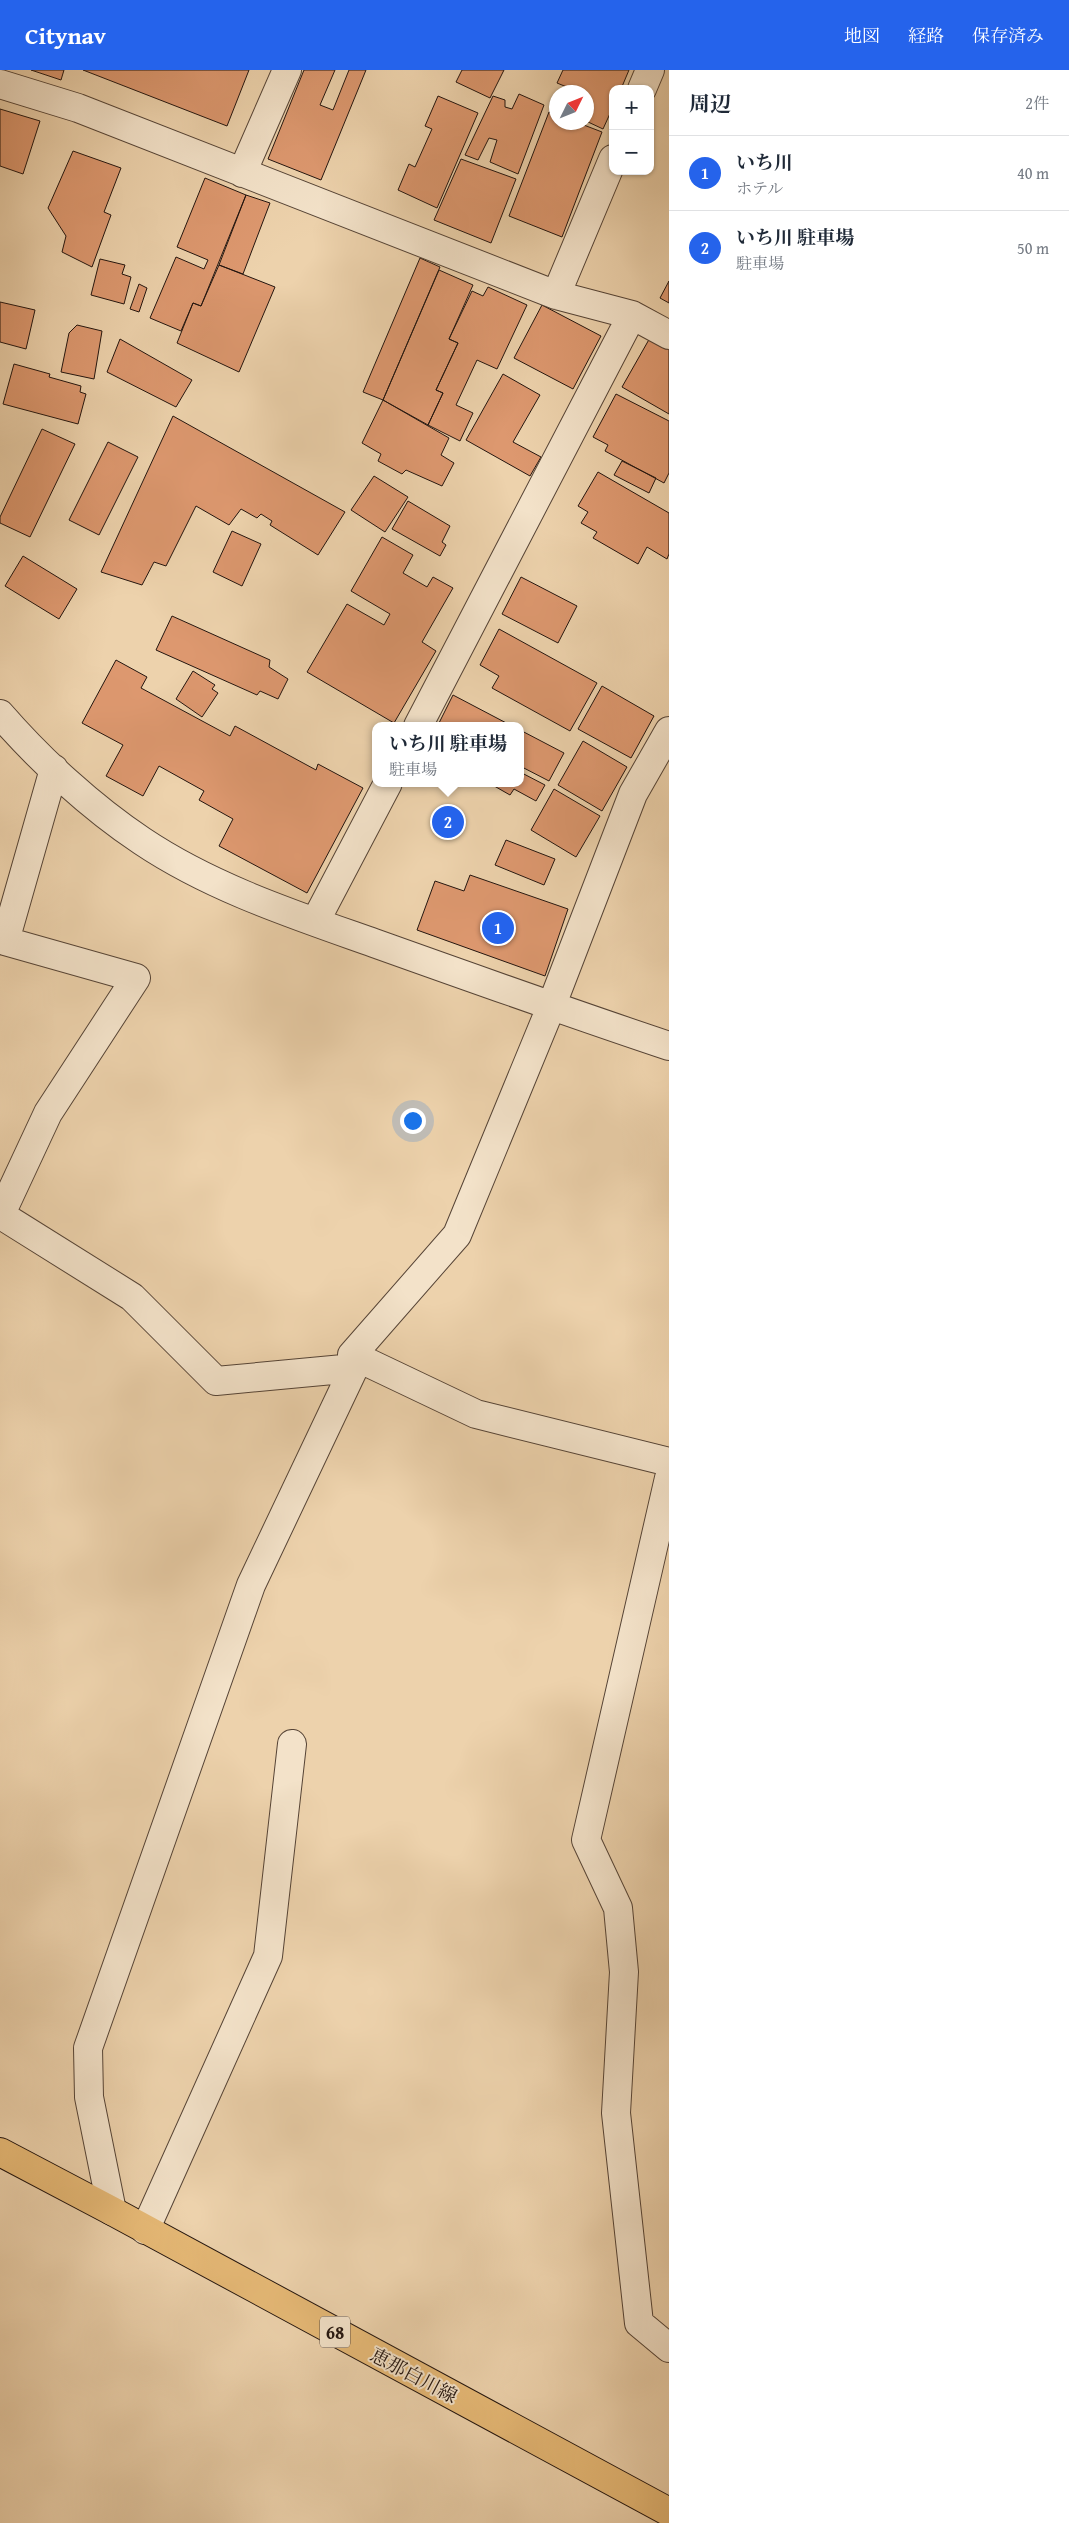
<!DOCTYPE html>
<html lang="ja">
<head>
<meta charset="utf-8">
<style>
  :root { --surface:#fff; --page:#f6f6f7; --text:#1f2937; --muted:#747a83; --line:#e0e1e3; --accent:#2563eb }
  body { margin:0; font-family:"Gentium Book Plus","Noto Serif JP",serif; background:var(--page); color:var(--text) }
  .controls { position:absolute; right:15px; top:15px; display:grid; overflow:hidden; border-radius:10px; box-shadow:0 1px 4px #0004 }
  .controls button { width:45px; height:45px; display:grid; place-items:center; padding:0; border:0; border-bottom:1px solid var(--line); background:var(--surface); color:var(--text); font:25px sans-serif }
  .compass { position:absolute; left:549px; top:15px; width:45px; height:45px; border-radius:50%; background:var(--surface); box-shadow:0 1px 4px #0004; rotate:47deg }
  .you { position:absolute; left:412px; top:1050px; width:18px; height:18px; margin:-12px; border:4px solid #fff; border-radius:50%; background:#1a73e8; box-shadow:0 0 0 8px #1a73e833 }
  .badge { display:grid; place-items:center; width:32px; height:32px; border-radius:50%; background:var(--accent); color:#fff; font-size:16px; font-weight:700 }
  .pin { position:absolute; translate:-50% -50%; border:2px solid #fff; box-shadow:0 1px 5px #0006 }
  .popup { position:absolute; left:372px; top:652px; width:152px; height:65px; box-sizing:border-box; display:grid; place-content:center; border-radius:10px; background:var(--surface); filter:drop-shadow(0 1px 4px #0005); font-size:16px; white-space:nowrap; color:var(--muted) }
  .popup b { font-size:19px; color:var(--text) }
  .popup::after { content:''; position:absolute; left:50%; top:100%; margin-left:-10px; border:10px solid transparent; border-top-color:var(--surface) }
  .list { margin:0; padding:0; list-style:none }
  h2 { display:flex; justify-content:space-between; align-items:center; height:65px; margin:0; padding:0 20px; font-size:21px }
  h2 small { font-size:16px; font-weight:400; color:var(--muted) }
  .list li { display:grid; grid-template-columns:32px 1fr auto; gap:15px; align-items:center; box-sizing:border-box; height:75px; padding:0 20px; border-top:1px solid var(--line) }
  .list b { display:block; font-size:19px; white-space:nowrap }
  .list p { margin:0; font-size:16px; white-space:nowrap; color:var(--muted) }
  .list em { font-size:16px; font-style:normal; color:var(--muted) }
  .map { position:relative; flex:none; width:669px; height:2453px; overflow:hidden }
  header { display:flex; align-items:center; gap:30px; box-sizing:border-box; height:70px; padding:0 25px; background:var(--accent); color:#fff }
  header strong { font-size:24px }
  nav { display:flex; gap:28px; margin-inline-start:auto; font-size:18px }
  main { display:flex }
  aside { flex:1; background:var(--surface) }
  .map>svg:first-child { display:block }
  .building { fill:#dd986f; stroke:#23150f }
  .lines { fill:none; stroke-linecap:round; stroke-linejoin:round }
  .minor-casing { stroke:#564436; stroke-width:30 }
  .major-casing { stroke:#23150f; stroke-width:30 }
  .minor { stroke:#f3e2c9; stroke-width:28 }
  .major { stroke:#e6b976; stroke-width:28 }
  .labels { text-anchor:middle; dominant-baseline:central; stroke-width:4; stroke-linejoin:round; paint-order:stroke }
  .shield { fill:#f3e2c9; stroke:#615247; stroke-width:1 }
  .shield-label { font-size:18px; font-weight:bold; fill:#23150f }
  .street-label { font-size:19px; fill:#23150f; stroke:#f3e2c9 }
</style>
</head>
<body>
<header>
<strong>Citynav</strong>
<nav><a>地図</a><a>経路</a><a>保存済み</a></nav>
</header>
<main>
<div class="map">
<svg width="669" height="2453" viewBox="0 0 669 2453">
  <rect width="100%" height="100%" fill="#edd2ac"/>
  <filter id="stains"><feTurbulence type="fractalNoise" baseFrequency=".004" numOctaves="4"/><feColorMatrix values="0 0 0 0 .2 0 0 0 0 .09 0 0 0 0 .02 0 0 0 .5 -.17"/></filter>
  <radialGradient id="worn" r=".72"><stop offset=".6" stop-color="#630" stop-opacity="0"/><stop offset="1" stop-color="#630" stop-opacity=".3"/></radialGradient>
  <!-- building -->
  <path class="building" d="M 31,0 L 64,0 L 61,10 Z
    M 83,0 L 249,0 L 227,56 Z
    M 304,0 L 335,0 L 320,35 L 333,40 L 349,0 L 366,0 L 321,110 L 268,89 Z
    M 462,0 L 504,0 L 490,28 L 456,12 Z
    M 563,0 L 629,0 L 621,19 L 613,19 L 613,37 L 603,59 L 586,51 L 586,22 L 579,22 L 557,13 Z
    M 519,24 L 544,35 L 518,104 L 490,92 L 497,70 L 489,68 L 478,90 L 465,85 L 493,26 L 505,30 L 505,37 L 512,39 Z
    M 438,26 L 478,43 L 437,138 L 398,120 L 409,94 L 415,97 L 432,59 L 425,56 Z
    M 0,39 L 40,51 L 23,104 L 0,96 Z
    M 549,42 L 556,45 L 556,52 L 576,52 L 602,62 L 562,167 L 509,146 Z
    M 73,81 L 121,98 L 104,142 L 111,145 L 92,197 L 62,182 L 66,166 L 48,138 Z
    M 461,89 L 516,109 L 491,173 L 434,150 Z
    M 205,108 L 246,125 L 201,236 L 193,233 L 181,261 L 150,248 L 176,187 L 204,199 L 208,190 L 177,177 Z
    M 246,125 L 270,133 L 243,204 L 219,195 Z
    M 420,188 L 440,197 L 383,330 L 363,322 Z
    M 100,189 L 125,195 L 122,204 L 131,207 L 124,234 L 91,225 Z
    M 219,195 L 275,217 L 239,302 L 177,273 L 193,233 L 201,236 Z
    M 439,200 L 473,215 L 449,269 L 458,273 L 436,320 L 443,323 L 428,355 L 383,330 Z
    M 669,211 L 669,233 L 660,228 Z
    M 139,214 L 147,218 L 139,242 L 130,239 Z
    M 488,217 L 527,235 L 497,299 L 477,290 L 456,335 L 473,343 L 460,371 L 428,355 L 443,323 L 436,320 L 458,273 L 449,269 L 472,221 L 483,226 Z
    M 0,232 L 35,240 L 26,279 L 0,272 Z
    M 542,235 L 601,266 L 573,319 L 514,288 Z
    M 77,255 L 102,261 L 94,309 L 61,302 L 69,263 Z
    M 651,266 L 669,276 L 669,344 L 622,317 Z
    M 120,269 L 192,310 L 176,337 L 107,302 Z
    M 14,294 L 50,304 L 49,307 L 81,316 L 80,322 L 86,324 L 78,354 L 3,334 Z
    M 503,304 L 540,325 L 513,372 L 541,387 L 530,406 L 466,370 Z
    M 616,324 L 669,351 L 669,403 L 664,413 L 605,381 L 608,375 L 593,367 Z
    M 383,330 L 449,368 L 441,385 L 454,393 L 442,416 L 406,400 L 402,404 L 378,391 L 381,384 L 362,373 Z
    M 173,346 L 345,442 L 318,485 L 270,455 L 272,451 L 261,444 L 257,448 L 241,439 L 229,455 L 196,436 L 166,496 L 154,492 L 142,515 L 101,502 Z
    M 42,359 L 75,374 L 30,467 L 0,453 L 0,447 Z
    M 108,372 L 138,387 L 99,465 L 69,450 Z
    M 622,391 L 656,408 L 649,423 L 614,405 Z
    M 598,402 L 669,443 L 669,484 L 667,489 L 647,477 L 638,494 L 593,468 L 597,462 L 581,453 L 588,442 L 578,436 Z
    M 374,406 L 408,427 L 385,462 L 351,440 Z
    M 408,431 L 450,456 L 442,472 L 446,475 L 440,486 L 392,459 Z
    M 232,461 L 261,474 L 242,516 L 213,502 Z
    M 382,467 L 413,485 L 403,503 L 427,517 L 433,507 L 453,518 L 422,572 L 436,581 L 394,653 L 307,602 L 347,534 L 384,555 L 390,544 L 351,521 Z
    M 23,486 L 77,519 L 59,549 L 5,516 Z
    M 521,507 L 577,536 L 558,573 L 502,544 Z
    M 172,546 L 270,590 L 269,597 L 288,609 L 278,629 L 260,621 L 257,625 L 156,580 Z
    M 499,559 L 597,613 L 570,661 L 492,618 L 499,606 L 480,595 Z
    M 116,590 L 147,607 L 141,618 L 230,666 L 235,656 L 316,700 L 318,694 L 363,718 L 307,823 L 219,776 L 233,749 L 199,730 L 204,721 L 159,696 L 143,726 L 106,706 L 123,675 L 82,653 Z
    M 193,601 L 215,615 L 212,619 L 218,623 L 202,647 L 176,629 Z
    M 602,616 L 654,646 L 631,688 L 578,659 Z
    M 453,625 L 512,656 L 443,656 L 439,653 Z
    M 520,660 L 564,683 L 549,711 L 520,696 Z
    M 583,671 L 627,697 L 602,741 L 558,715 Z
    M 520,702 L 545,715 L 536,731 L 514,719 L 510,725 L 489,713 L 520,713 Z
    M 554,719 L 600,746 L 576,787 L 531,760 Z
    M 506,770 L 555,789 L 544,815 L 495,795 Z
    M 470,805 L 568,839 L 545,906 L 417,860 L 435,811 L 464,821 Z"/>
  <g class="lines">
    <!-- minor casing -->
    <g class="minor-casing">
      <path id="minor" d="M 0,14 L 78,38 L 556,225 L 632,245 L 669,265
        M 642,19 L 650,0
        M 242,103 L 287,0
        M 556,225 L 613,89
        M 0,644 C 40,690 91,737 142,771 C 212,818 295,845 374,873 C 472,908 570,943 669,976
        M 418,656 L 632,245
        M 315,852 L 388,713
        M 1,1145 L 132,1227 L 216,1311 L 354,1298
        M 0,1146 L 48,1043 L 136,908 L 5,871 L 54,699
        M 352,1285 L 476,1344 L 669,1392
        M 669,1408 L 586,1770 L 618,1838 L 624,1902 L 616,2043 L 639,2253 L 669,2278
        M 112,2141 L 89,2027 L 88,1978 L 251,1515 L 354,1298 L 352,1285 L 457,1165 L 551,937 L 633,724 L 669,661
        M 145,2160 L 268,1886 L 292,1674"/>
    </g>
    <!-- major casing -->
    <g class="major-casing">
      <path id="major" d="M 0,2082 L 112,2141 L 669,2442"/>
    </g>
    <!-- minor -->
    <use href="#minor" class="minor"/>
    <!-- major -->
    <use href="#major" class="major"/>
  </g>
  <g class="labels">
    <!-- shield labels -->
    <rect class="shield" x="320" y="2246.5" width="30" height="31" rx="4"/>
    <g class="shield-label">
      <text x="335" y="2262">68</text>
    </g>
    <!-- street labels -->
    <g class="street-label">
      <text transform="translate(414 2305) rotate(28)">恵那白川線</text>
    </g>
  </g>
  <rect width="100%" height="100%" filter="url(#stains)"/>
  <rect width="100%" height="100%" fill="url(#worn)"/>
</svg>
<div class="controls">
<button>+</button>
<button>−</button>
</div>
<svg class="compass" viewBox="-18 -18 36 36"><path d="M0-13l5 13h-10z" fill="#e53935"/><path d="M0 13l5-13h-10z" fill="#747a83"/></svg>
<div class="you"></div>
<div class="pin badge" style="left:498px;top:858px">1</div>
<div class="pin badge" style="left:448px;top:752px">2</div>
<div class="popup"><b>いち川 駐車場</b>駐車場</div>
</div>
<aside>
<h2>周辺<small>2件</small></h2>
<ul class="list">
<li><span class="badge">1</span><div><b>いち川</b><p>ホテル</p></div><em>40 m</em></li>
<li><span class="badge">2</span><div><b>いち川 駐車場</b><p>駐車場</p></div><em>50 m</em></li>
</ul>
</aside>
</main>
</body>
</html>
